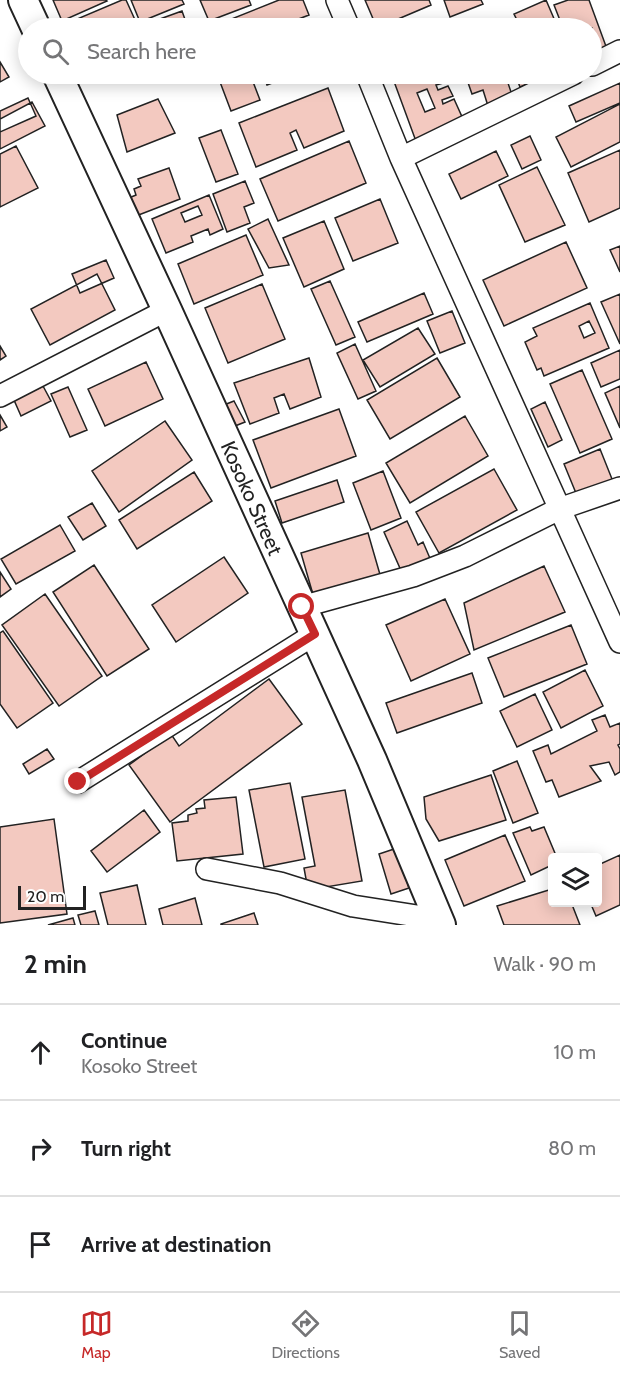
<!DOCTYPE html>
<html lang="en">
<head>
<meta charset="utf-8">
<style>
  :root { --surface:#fff; --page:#f2f2f2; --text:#202124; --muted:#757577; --line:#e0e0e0; --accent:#c62828 }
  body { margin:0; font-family:Cabin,sans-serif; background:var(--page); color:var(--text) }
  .controls { position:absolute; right:18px; bottom:18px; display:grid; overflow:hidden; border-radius:6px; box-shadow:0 3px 15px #0003 }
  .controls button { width:54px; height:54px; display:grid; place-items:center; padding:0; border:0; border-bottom:2px solid var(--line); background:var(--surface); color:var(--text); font:30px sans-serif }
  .scale { position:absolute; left:18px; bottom:15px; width:68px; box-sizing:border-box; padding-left:6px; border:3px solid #222; border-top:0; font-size:16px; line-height:21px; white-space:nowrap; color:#222; -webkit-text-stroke:4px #fff; paint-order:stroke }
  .stop { position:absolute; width:18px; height:18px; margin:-14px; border:4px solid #c62828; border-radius:50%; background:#fff }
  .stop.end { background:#c62828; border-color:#fff; box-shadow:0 2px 6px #0008 }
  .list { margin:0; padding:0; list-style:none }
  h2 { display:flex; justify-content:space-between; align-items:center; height:78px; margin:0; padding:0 24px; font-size:26px }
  h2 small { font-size:20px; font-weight:400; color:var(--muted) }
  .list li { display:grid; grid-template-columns:39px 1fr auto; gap:18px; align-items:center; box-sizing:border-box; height:96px; padding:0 24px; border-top:2px solid var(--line) }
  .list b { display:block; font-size:22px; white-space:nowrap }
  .list p { margin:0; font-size:20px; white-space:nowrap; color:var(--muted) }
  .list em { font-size:20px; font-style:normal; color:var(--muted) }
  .icon { flex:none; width:33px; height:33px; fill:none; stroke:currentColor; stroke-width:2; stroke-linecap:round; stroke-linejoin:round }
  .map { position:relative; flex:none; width:620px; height:925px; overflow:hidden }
  .search { position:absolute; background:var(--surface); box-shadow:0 3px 15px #0003; left:18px; right:18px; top:18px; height:66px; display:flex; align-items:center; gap:15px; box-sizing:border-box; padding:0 21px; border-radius:33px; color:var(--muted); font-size:22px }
  .sheet { height:366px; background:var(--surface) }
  nav { display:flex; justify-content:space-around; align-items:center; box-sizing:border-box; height:84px; border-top:2px solid var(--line); background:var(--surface); font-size:16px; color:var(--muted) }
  nav a { display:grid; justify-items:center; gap:3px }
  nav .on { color:var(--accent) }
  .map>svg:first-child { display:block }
  .building { fill:#f3c9c0; stroke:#222; stroke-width:1.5; fill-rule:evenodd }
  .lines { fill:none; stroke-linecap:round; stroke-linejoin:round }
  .street-casing { stroke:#222; stroke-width:24 }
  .secondary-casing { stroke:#222; stroke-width:32 }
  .street { stroke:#fff; stroke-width:21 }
  .secondary { stroke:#fff; stroke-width:28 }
  .route { stroke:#c62828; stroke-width:8 }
  .labels { text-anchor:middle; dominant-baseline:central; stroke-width:4.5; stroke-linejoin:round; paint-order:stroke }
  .street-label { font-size:21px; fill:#222; stroke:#fff }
</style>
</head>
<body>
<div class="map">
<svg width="620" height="925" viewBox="0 0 620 925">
  <rect width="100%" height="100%" fill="#fff"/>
  <!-- building -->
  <path class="building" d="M 53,0 L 106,0 L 107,1 L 62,21 Z
    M 122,0 L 126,0 L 136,22 L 119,28 L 84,28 L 81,23 L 73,27 L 70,22 Z
    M 131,0 L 182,0 L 184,4 L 140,22 Z
    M 200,0 L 249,0 L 251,5 L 209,21 Z
    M 279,0 L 303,0 L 309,15 L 275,28 L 209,28 Z
    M 365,0 L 429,0 L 431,5 L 377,28 Z
    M 444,0 L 481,0 L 483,4 L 450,17 Z
    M 546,0 L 558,28 L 521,28 L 514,14 Z
    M 568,0 L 589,0 L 607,49 L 592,56 L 592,28 L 563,28 L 554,5 Z
    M 182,11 L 188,28 L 135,28 Z
    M 479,21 L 481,28 L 436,28 L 457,22 L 459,26 Z
    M 306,22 L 308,28 L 290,28 Z
    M 336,22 L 339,28 L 322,28 L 322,27 Z
    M 0,62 L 9,77 L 0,82 Z
    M 217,74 L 250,74 L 260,100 L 231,111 Z
    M 263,74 L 296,74 L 281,77 L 283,79 L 267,85 Z
    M 400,74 L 444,74 L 447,82 L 436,85 L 438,90 L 448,86 L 453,96 L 442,100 L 443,104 L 454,99 L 463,119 L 417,144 L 392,76 ZM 427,89 L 435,108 L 425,112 L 417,93 Z
    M 465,74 L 505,74 L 513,98 L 488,106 L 483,90 L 472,94 Z
    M 515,74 L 551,74 L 520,87 Z
    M 620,83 L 620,103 L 576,122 L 569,106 Z
    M 328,88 L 344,131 L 304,148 L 296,130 L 290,133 L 297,150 L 256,167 L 239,123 Z
    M 28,98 L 36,116 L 0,132 L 0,111 Z
    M 158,99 L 175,133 L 127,152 L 117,115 Z
    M 32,102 L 45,126 L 0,149 L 0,119 Z
    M 620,104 L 620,142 L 571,167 L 556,137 Z
    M 221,130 L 238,174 L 216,182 L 199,138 Z
    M 530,136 L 541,160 L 522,169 L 511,145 Z
    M 349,141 L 366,183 L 278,221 L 260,179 Z
    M 16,146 L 38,188 L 0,207 L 0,154 Z
    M 620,150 L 620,208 L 589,222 L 568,173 Z
    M 496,151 L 508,176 L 461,199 L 449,174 Z
    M 537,167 L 565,225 L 525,242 L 499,185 Z
    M 169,168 L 180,199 L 136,216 L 129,198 L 136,195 L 134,189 L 141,186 L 138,179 Z
    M 245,181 L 254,203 L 244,207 L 250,223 L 227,232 L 213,194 Z
    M 209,195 L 223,229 L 210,235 L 208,229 L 191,236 L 193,242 L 166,253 L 152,219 ZM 198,206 L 202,215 L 185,222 L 181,213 Z
    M 380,199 L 398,243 L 353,261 L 335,218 Z
    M 268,219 L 289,265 L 269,268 L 248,229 Z
    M 324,221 L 344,269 L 304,287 L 283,238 Z
    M 246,235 L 263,275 L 194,304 L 178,264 Z
    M 566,242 L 587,288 L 504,326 L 483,280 Z
    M 620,246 L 620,272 L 610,250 Z
    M 106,260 L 114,278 L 80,293 L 72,274 Z
    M 97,274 L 115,310 L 50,345 L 31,309 Z
    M 330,281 L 355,337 L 336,345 L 311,289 Z
    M 262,284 L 285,339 L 228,363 L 205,308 Z
    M 424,293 L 433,314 L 367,342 L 358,322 Z
    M 620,294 L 620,344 L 601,302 Z
    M 590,303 L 609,348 L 544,376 L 541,368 L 537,370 L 525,342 L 537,336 L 533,328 ZM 589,321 L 595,333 L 584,338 L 579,326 Z
    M 452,311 L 465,343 L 440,353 L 427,321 Z
    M 418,328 L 435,354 L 380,387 L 363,360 Z
    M 355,344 L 376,391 L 358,399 L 337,353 Z
    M 0,346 L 6,356 L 0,360 Z
    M 620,350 L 620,379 L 601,387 L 591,363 Z
    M 309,358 L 321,397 L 290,409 L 284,394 L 274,398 L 279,413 L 250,424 L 234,383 Z
    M 437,358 L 460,397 L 390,439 L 367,400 Z
    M 146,362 L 163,399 L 105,426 L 88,389 Z
    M 582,370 L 612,439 L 580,453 L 550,384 Z
    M 43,386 L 51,401 L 21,416 L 14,400 Z
    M 620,386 L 620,428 L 605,393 Z
    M 68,387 L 87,430 L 70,437 L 51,394 Z
    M 234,401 L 245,422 L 235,426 L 224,405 Z
    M 545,402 L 562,440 L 548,447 L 531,409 Z
    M 339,409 L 356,456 L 271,488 L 253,440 Z
    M 0,415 L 7,427 L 0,431 Z
    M 465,416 L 488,456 L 410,503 L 386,463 Z
    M 165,421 L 192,460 L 119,512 L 92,471 Z
    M 600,449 L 614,484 L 578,498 L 564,464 Z
    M 494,469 L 517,510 L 439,553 L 416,512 Z
    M 383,471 L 401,518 L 371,530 L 353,483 Z
    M 194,472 L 212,501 L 137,549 L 119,520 Z
    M 337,480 L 344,502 L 282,523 L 275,501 Z
    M 92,503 L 106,526 L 83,540 L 68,517 Z
    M 407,521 L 418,545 L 423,542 L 432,563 L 403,575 L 384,532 Z
    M 60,525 L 75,551 L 16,584 L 1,559 Z
    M 368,533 L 381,578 L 314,598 L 301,553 Z
    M 224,557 L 248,593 L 176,642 L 152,605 Z
    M 94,565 L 149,649 L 107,676 L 53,592 Z
    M 544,566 L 565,612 L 474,650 L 464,603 Z
    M 0,572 L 11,589 L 0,597 Z
    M 45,594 L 102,676 L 59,706 L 2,625 Z
    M 445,599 L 470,654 L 411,681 L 386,625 Z
    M 571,625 L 587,664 L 504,697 L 488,658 Z
    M 3,631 L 53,703 L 17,728 L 0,704 L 0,633 Z
    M 585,670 L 603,706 L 561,728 L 543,692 Z
    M 472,673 L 482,703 L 397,733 L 386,703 Z
    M 269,679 L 302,724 L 170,822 L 129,765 L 171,734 L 179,746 Z
    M 535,694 L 552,730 L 517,747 L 500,711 Z
    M 605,715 L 610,727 L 620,723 L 620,744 L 618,745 L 620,749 L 620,772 L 615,775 L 609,762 L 590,766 L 601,781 L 559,797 L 552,780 L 546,782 L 533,751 L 548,745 L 551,754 L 597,731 L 592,720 Z
    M 47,749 L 54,759 L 29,774 L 23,764 Z
    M 517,761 L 538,813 L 513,823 L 493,771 Z
    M 491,775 L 506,820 L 439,841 L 426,819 L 424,797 Z
    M 290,783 L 305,859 L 264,867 L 249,790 Z
    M 345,790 L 362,881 L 308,890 L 304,868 L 315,866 L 302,797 Z
    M 236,797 L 243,854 L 177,861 L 172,823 L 188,821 L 188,815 L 197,813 L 196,809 L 205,808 L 204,800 Z
    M 144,810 L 160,832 L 107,872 L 91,851 Z
    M 54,819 L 67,914 L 0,923 L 0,827 Z
    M 530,827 L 532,831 L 544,827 L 557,858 L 552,858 L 552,865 L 531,875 L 513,833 Z
    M 505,835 L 525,881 L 464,906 L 445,860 Z
    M 397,848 L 409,888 L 391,894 L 379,854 Z
    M 620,855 L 620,905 L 596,916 L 590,902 L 598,902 L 598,865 Z
    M 137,885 L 146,925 L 108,925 L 100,893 Z
    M 552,889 L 552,902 L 571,902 L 580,925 L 504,925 L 497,906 Z
    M 195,898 L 202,925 L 163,925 L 159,909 Z
    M 95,911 L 99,925 L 81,925 L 78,915 Z
    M 254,913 L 258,925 L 221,925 L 221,924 Z
    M 73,918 L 75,925 L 48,925 Z"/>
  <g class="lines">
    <!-- street casing -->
    <g class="street-casing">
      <path id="street" d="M 337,0 L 349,28
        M 592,65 L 620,51
        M 367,74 L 401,158 L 620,642
        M 401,158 L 573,74
        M 0,396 L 167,310
        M 301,607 L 413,576 L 465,556 L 559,509 L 620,488
        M 78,782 L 315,634
        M 207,869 L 280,883 L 353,906 L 417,916 L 438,917"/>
    </g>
    <!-- secondary casing -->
    <g class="secondary-casing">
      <path id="secondary" d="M 23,0 L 36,28
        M 57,74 L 167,310 L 372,760 L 441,925"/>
    </g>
    <!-- street -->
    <use href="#street" class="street"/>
    <!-- secondary -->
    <use href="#secondary" class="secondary"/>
  </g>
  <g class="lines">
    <!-- route -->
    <path class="route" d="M 78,782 L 315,634 L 302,607"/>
  </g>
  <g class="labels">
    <!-- street labels -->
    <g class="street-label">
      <text transform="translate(252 498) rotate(66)">Kosoko Street</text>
    </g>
  </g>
</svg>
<div class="controls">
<button><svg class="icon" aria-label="layers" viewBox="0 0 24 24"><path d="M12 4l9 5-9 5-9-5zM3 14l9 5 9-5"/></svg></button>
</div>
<div class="scale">20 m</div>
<div class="stop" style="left:302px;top:607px"></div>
<div class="stop end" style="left:78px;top:782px"></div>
<div class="search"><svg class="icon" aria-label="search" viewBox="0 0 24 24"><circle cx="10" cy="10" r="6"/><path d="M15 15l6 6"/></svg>Search here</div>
</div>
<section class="sheet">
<h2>2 min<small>Walk · 90 m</small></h2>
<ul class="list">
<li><svg class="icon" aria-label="ahead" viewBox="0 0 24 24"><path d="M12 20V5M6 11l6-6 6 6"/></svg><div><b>Continue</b><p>Kosoko Street</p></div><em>10 m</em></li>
<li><svg class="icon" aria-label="right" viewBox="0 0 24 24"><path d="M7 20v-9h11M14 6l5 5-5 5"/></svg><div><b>Turn right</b></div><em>80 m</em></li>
<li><svg class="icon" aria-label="arrive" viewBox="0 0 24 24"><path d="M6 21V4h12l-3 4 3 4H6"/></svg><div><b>Arrive at destination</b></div></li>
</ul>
</section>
<nav>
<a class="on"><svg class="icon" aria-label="map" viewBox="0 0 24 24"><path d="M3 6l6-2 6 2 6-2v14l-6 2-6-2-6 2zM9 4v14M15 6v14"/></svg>Map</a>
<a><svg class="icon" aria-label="directions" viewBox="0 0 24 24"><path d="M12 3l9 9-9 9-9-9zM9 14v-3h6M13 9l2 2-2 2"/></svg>Directions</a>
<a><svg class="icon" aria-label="saved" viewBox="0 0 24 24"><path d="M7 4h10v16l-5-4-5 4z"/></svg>Saved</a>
</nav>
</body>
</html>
